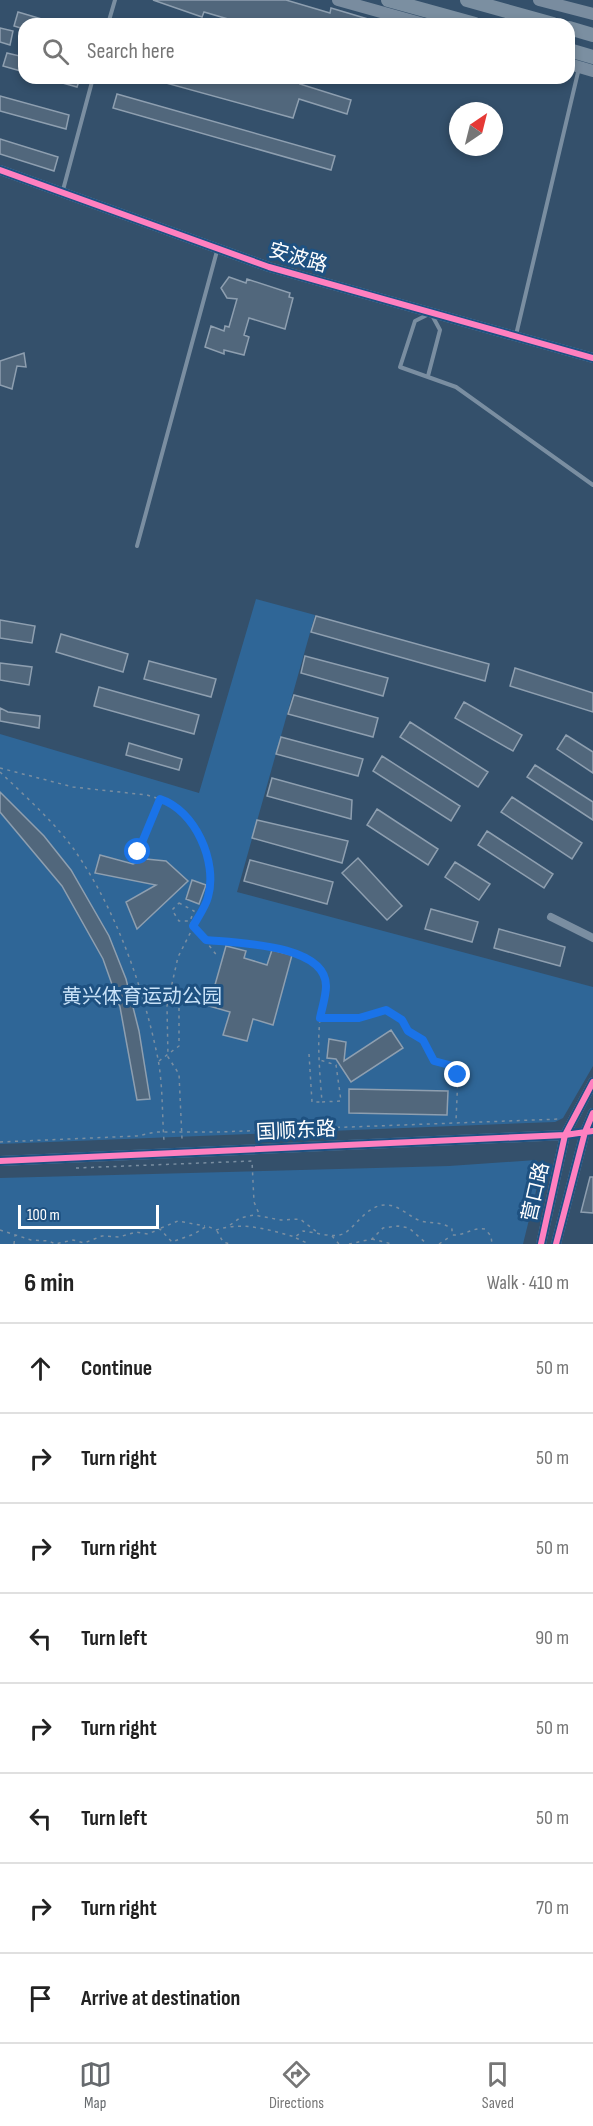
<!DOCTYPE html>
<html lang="en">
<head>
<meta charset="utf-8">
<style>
  :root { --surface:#fff; --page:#f2f2f2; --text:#222; --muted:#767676; --line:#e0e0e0; --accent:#666a6e }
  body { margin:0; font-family:"Sofia Sans Condensed","Noto Sans SC",sans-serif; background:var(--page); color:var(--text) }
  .compass { position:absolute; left:449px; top:102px; width:54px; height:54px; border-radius:50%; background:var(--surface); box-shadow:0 3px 9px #0003; rotate:35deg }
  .scale { position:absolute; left:18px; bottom:15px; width:141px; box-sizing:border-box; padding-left:6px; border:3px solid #fff; border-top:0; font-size:16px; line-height:21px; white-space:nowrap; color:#fff; -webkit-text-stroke:4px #1e5181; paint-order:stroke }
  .stop { position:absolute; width:18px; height:18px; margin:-14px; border:4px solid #1a73e8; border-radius:50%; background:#fff }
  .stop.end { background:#1a73e8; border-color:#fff; box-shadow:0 2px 6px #0008 }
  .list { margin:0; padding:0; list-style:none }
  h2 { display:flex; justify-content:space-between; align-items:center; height:78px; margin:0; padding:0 24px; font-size:26px }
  h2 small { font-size:20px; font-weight:400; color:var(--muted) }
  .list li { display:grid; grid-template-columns:39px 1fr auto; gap:18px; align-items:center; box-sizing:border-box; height:90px; padding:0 24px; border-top:2px solid var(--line) }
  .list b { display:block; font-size:22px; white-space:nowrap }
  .list em { font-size:20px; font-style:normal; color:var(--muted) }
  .icon { flex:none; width:33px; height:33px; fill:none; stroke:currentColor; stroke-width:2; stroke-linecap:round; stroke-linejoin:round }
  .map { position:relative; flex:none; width:593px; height:1244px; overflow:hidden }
  .search { position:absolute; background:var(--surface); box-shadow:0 3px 9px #0003; left:18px; right:18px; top:18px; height:66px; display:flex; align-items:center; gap:15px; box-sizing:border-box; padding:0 21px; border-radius:18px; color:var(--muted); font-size:22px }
  .sheet { height:798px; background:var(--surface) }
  nav { display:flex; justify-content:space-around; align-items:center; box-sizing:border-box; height:84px; border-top:2px solid var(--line); background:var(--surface); font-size:16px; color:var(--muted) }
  nav a { display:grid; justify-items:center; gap:3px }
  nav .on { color:var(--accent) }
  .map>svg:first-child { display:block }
  .green { fill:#2f6697 }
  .building { fill:#51677c; stroke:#8e9fb0; stroke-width:1.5 }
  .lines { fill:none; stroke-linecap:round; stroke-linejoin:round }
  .path { stroke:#7a8ea1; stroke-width:1.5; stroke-dasharray:3 4.5; stroke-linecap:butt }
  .lane { stroke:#7a8ea1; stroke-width:4 }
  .street { stroke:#7a8ea1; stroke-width:8 }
  .secondary { stroke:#758a9d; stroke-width:10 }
  .primary { stroke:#798c9f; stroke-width:12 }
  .highway { stroke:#7b8fa1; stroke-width:14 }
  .cycleway-casing { stroke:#1e5181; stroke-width:10 }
  .cycleway { stroke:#ff80c0; stroke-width:6 }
  .route { stroke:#1a73e8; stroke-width:8 }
  .labels { text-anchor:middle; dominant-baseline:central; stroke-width:6; stroke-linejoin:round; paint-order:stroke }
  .street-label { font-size:20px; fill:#fff; stroke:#1e5181 }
  .park-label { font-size:20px; fill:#c8e1f7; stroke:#1e5181 }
</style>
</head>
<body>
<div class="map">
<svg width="593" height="1244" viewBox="0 0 593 1244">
  <rect width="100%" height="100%" fill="#34506b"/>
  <!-- green -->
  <path class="green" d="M 256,599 L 315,615 L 237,892 L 593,987 L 593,1066 L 563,1118 L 555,1122 L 0,1144 L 0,734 L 199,793 Z
    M 536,1160 L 542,1167 L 523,1244 L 0,1244 L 0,1178 L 449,1166 Z"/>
  <!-- building -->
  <path class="building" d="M 153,0 L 286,0 L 330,13 L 331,8 L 378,22 L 334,24 L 322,20 L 320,24 L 245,24 L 204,12 L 202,17 Z
    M 18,12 L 52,22 L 52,24 L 24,24 L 24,29 L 14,26 Z
    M 0,28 L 13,31 L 10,45 L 0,42 Z
    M 7,53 L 24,57 L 24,72 L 3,66 Z
    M 53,78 L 80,78 L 77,87 L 52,80 Z
    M 155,78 L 302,78 L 300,84 L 351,100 L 347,114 L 299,99 L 293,118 L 155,80 Z
    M 117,94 L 335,156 L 331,170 L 113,108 Z
    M 0,96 L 69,115 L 66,129 L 0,111 Z
    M 0,139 L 58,157 L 54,171 L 0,154 Z
    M 229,277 L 246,283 L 247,279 L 290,293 L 289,297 L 293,298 L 285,329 L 249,318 L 244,335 L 249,337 L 244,355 L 224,350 L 224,354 L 205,347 L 211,326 L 224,331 L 225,326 L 229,327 L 237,299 L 227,298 L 221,288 Z
    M 24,353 L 26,367 L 17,366 L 12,389 L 0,385 L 0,361 Z
    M 316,616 L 489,664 L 485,681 L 311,632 Z
    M 0,620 L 35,626 L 32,643 L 0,638 Z
    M 61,634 L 128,654 L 123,672 L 56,652 Z
    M 305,656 L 388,678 L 383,696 L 301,673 Z
    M 149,661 L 216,679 L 211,697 L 144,679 Z
    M 0,663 L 32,667 L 29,685 L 0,680 Z
    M 515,668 L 593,693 L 593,712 L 510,686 Z
    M 99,687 L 199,715 L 194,734 L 94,706 Z
    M 294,695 L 378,718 L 373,737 L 288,714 Z
    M 464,702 L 522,735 L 513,751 L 455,718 Z
    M 0,708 L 8,712 L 40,716 L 39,728 L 0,721 Z
    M 410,722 L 488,772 L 478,787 L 400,737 Z
    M 566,735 L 593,752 L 593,773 L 557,749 Z
    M 281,737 L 363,759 L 358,776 L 276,754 Z
    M 129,743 L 182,759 L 179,770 L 126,755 Z
    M 382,756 L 460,806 L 451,821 L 373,771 Z
    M 535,765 L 593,802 L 593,820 L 527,777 Z
    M 272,778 L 352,800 L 351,819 L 267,796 Z
    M 0,792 L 44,836 L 71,870 L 109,936 L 126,979 L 139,1031 L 150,1099 L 137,1100 L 120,1007 L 103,959 L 62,886 L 0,812 Z
    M 512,797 L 582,843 L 572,859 L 501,812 Z
    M 377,809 L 438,849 L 428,865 L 367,825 Z
    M 257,820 L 348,841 L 342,863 L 252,838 Z
    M 487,831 L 553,874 L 544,888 L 478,845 Z
    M 100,855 L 133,864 L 146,859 L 166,861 L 188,881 L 137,929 L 126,902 L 156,885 L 95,873 Z
    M 358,858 L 402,906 L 387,920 L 342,873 Z
    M 250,860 L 333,882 L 327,904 L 244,881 Z
    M 455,862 L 490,884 L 479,900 L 445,877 Z
    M 192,880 L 206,885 L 199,904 L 186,899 Z
    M 431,909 L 478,922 L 472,942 L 425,929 Z
    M 499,929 L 565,947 L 560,966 L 494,948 Z
    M 226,946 L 246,951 L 244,958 L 267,965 L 272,950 L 292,955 L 273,1025 L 253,1019 L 247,1041 L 223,1035 L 230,1012 L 209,1006 Z
    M 391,1030 L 403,1048 L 351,1082 L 336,1059 L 327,1058 L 329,1039 L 346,1042 L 344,1061 Z
    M 349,1089 L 448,1091 L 447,1115 L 349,1113 Z
    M 590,1177 L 593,1177 L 593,1213 L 581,1212 Z"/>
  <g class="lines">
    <!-- path -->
    <path class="path" d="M 0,768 L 73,787 L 147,795 L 172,803 L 184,815 L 201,840 L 210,863 L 209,896 L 178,957 L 167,1006 L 168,1057 L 179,1074 L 182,1139
      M 0,772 C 25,796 52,820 73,848 C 116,909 143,986 158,1059 C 163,1086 162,1115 164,1141
      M 138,852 L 160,800
      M 179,903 L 194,911 L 190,921 L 179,921 L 172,910 Z
      M 191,922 L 218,957
      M 206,940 C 236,943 327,944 326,987 C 326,997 321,1008 320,1019 C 317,1046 320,1075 322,1102 L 341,1101 L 336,1065 L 320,1060
      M 320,1018 L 359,1018 L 386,1010 L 402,1020 L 408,1031 L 423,1040 L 434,1061 L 453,1066 L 458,1075 L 456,1121
      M 309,1054 L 312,1102 L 322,1102
      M 159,1061 L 179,1046 L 179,1006
      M 0,1142 L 137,1136 L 156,1132 L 218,1132 L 560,1119
      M 76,1168 L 252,1161 L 254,1202 L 260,1216
      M 230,1225 L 240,1218 L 254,1215 L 281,1220 L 300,1219 L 317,1232
      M 161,1228 L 178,1221 L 205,1226
      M 0,1230 L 31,1240 L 49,1241 L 55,1244 L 73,1240 L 84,1243 L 102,1236 L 119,1237 L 136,1232 L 148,1234 L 160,1229 L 172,1242 L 194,1234 L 207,1226 L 216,1230 C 243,1221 270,1230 295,1237 L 303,1231 C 315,1232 334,1239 345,1233 C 358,1224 368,1204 387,1205 C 401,1206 409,1217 421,1221 C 433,1224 441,1221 452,1229 L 452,1235 C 465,1236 472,1227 485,1229 L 491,1236 L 492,1244
      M 217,1231 L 223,1242 L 230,1244
      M 332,1236 L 339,1244
      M 296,1238 L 309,1244
      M 372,1239 L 392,1244
      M 14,1244 L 15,1235
      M 349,1244 L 372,1239 L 383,1228 L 398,1226 L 409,1228 L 427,1244
      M 439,1244 L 451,1236"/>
    <!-- lane -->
    <path class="lane" d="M 108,24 L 115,0
      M 63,190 L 93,78
      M 429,314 L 415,321 L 400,367 L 456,387 L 593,485
      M 516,335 L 579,68
      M 428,376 L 440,330 L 433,317
      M 137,546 L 217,251"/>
    <!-- street -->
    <path class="street" d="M 551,917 L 593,938"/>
    <!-- secondary -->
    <path class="secondary" d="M 0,170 L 269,267 L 593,358
      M 0,1161 L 565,1135
      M 541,1244 L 565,1135 L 593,1082
      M 556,1244 L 585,1132 L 593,1113"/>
    <!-- primary -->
    <path class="primary" d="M 338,0 L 424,24
      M 539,0 L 593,14
      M 569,64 L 593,71"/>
    <!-- highway -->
    <path class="highway" d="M 388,0 L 475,24
      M 467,0 L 553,24
      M 569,28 L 593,35
      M 569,50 L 593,57"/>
    <!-- cycleway casing -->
    <g class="cycleway-casing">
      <path id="cycleway" d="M 0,170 L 269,267 L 593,358
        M 0,1161 L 565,1135 L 593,1131
        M 541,1244 L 565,1135 L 593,1082
        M 556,1244 L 585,1132 L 593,1113"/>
    </g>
    <!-- cycleway -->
    <use href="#cycleway" class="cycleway"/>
  </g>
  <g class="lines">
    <!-- route -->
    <path class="route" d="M 138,852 L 160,799 C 195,810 218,862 208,897 C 206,906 198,917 193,926 L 206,940 C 236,943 326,944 326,986 C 326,996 322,1008 320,1018 L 359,1018 L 386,1010 L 402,1020 L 408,1031 L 423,1040 L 434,1061 L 453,1066 L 458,1075"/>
  </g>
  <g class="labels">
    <!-- street labels -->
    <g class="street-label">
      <text transform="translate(298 258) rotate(16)">安波路</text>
      <text transform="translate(296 1131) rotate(-3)">国顺东路</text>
      <text transform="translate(536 1192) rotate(-77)">营口路</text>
    </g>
    <!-- park labels -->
    <g class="park-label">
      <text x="142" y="997">黄兴体育运动公园</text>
    </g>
  </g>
</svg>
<svg class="compass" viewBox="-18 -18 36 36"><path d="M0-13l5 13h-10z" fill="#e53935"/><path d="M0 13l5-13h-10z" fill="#767676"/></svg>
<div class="scale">100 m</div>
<div class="stop" style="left:138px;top:852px"></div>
<div class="stop end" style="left:458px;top:1075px"></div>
<div class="search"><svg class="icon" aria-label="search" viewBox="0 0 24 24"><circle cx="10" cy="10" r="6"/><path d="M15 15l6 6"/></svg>Search here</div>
</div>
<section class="sheet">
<h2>6 min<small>Walk · 410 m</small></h2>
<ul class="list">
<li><svg class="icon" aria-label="ahead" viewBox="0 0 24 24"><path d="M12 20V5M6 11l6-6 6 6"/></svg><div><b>Continue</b></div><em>50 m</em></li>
<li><svg class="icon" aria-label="right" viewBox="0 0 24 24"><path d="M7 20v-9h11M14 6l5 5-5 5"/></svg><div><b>Turn right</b></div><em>50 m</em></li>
<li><svg class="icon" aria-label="right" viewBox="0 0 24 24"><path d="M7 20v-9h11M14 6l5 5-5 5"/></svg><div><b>Turn right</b></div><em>50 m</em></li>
<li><svg class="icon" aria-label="left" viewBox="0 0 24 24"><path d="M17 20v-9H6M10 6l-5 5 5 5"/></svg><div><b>Turn left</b></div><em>90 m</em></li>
<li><svg class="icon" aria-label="right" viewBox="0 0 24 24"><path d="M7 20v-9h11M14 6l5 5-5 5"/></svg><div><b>Turn right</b></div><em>50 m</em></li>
<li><svg class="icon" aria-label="left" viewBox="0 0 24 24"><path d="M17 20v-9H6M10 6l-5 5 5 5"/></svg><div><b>Turn left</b></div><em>50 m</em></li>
<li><svg class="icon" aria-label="right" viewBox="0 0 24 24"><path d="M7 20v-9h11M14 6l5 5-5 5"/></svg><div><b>Turn right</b></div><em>70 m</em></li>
<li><svg class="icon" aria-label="arrive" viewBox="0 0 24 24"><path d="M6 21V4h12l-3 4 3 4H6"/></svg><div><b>Arrive at destination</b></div></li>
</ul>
</section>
<nav>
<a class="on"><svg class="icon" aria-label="map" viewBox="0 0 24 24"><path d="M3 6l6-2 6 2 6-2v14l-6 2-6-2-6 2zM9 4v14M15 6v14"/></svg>Map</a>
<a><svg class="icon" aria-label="directions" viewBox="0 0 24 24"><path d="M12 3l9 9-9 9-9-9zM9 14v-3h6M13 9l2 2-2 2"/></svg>Directions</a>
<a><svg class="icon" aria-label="saved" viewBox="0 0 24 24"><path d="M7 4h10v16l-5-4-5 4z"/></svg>Saved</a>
</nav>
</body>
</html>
